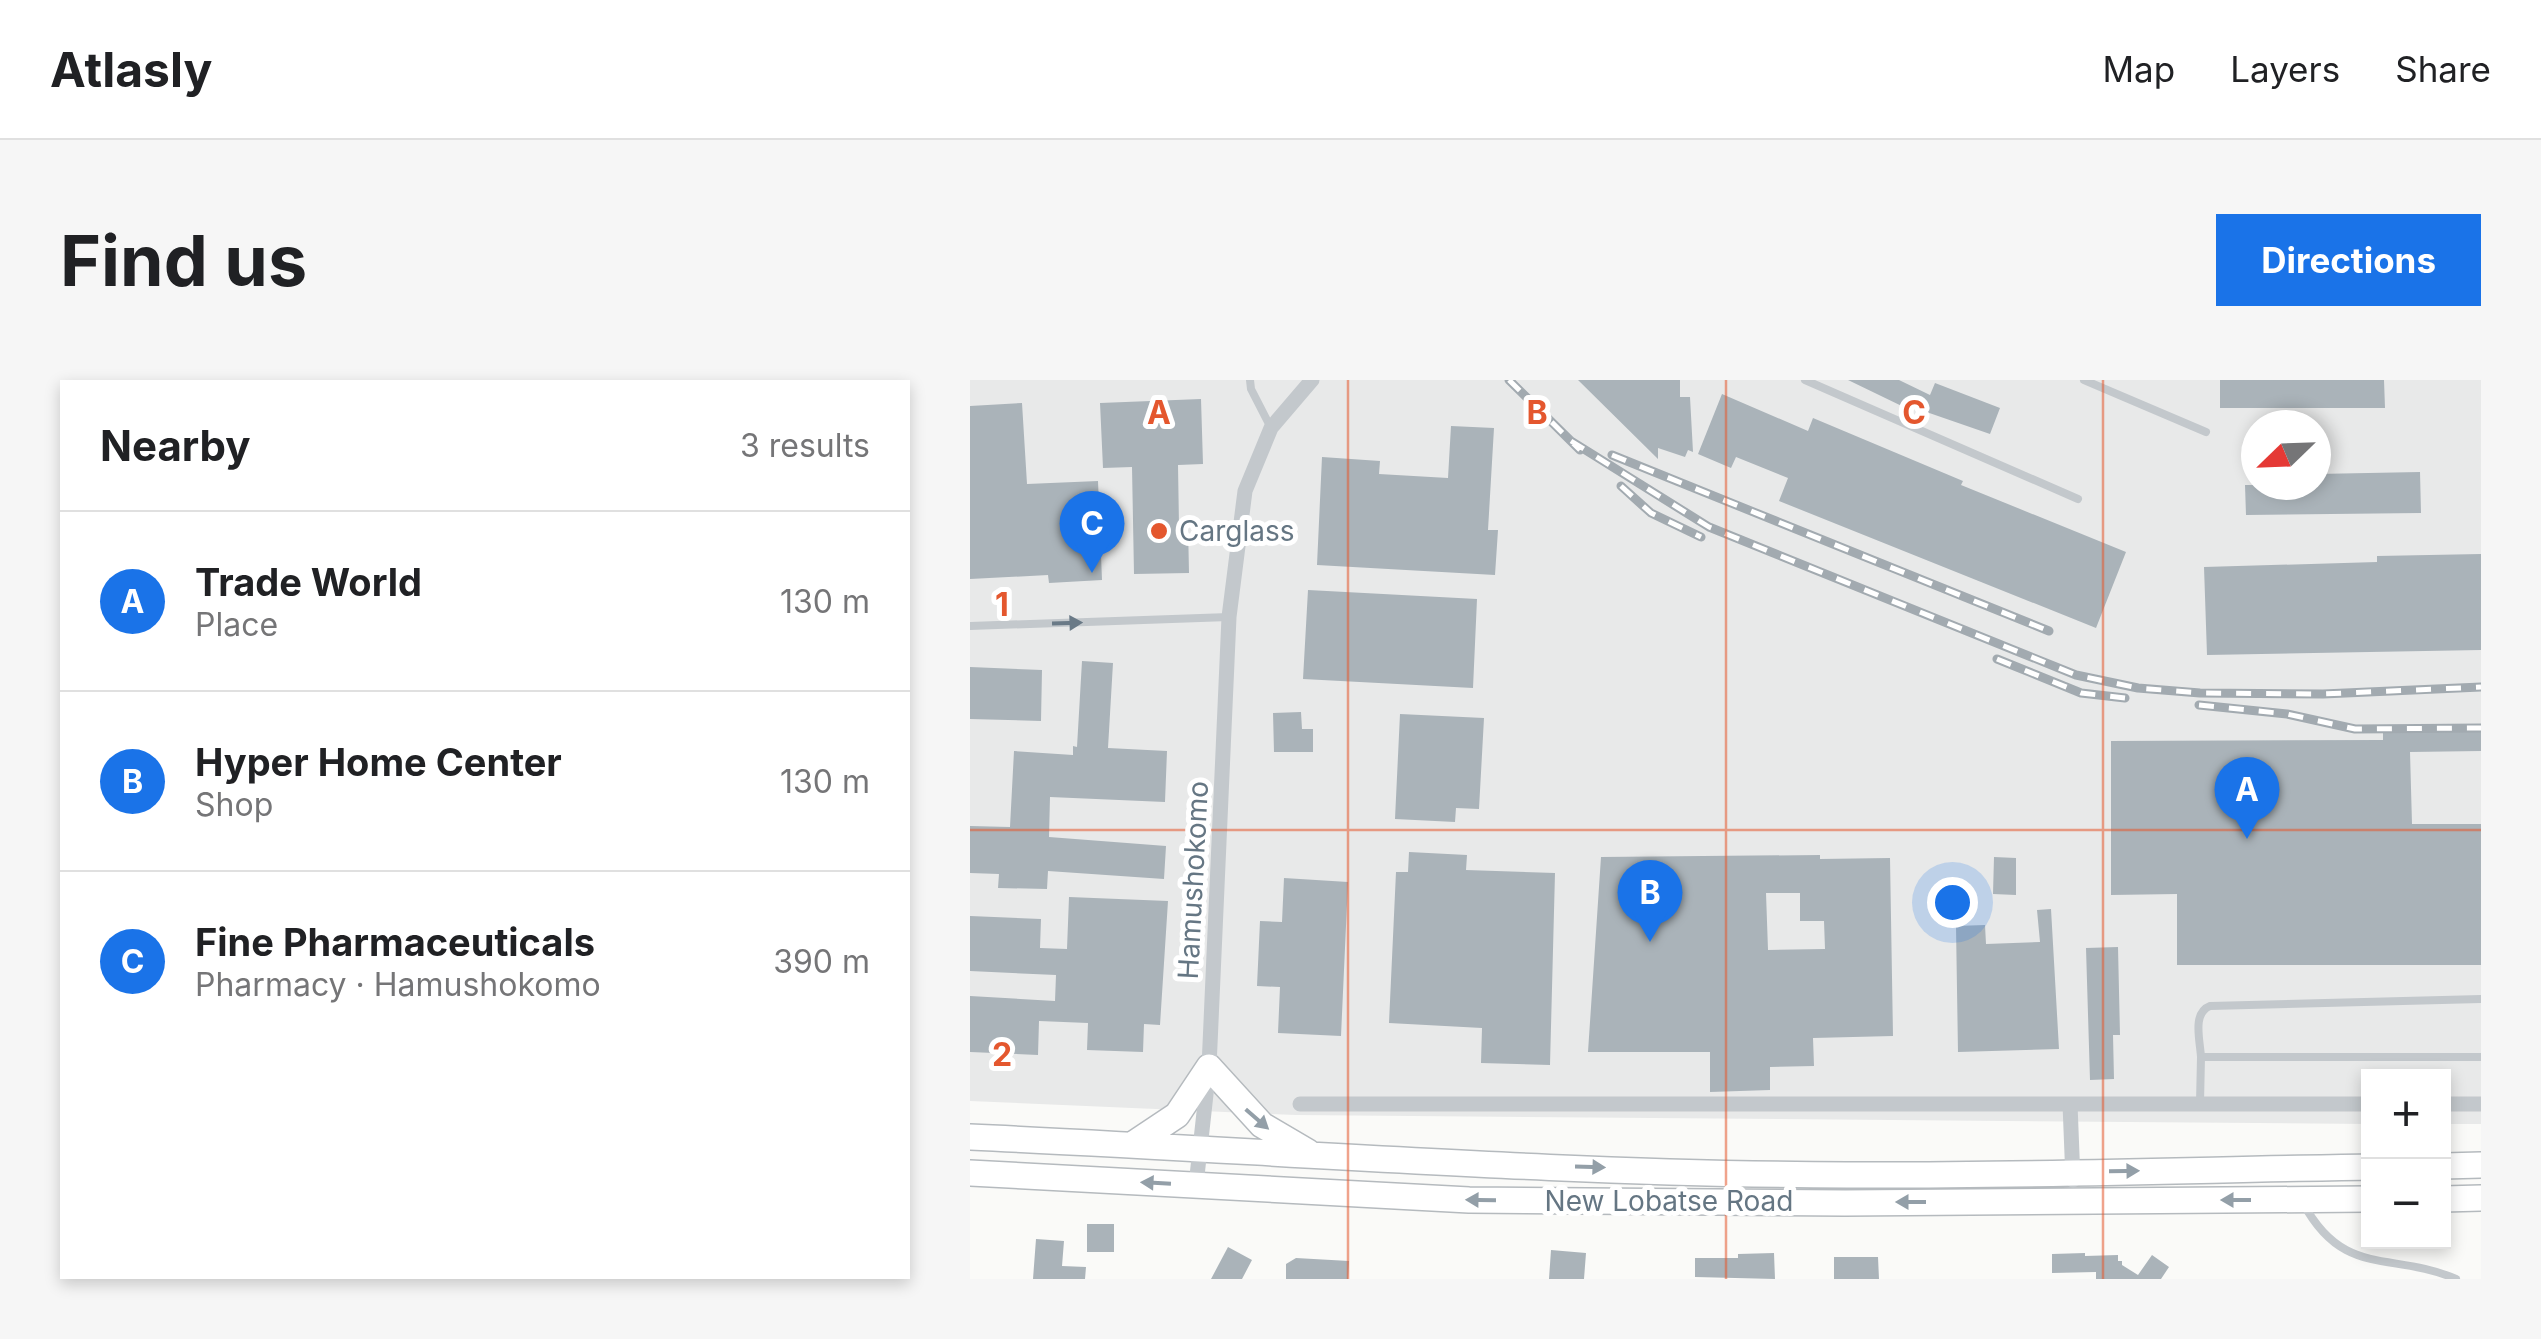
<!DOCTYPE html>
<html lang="en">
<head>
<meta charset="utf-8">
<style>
  :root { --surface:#fff; --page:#f6f6f6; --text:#202124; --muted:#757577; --line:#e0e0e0; --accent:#1a73e8 }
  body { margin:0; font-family:Inter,sans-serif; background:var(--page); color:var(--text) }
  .controls { position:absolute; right:30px; bottom:30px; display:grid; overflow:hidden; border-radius:0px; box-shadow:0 5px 15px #0003 }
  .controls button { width:90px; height:90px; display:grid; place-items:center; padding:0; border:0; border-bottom:2px solid var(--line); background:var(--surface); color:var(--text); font:50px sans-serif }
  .compass { position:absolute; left:1271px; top:30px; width:90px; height:90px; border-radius:50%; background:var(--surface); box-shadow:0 5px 15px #0003; rotate:247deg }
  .you { position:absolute; left:982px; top:522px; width:35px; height:35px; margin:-25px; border:8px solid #fff; border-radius:50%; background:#1a73e8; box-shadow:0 0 0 15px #1a73e833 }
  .badge { display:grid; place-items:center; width:65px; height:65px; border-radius:50%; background:var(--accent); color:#fff; font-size:32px; font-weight:700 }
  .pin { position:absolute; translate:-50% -82px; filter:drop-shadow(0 2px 5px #0008) }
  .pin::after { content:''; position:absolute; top:52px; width:35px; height:30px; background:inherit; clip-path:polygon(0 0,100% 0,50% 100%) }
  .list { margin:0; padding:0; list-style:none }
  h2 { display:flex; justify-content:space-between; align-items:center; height:130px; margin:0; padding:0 40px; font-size:42px }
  h2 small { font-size:32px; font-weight:400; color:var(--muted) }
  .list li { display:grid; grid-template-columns:65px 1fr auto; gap:30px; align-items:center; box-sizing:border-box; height:180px; padding:0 40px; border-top:2px solid var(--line) }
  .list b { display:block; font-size:38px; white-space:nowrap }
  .list p { margin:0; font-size:32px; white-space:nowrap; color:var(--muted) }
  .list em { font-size:32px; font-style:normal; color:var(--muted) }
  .map { position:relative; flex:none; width:1511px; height:899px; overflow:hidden; border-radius:0px }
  header { display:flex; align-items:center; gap:60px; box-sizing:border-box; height:140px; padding:0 50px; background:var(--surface); border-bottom:2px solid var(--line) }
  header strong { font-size:48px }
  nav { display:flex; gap:55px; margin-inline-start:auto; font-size:35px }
  .intro { display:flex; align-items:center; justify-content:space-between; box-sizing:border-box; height:240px; padding:0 60px }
  h1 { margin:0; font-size:70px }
  .button { padding:25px 45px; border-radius:0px; background:var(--accent); color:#fff; font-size:35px; font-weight:700 }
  main { display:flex; gap:60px; padding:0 60px }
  aside { flex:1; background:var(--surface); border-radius:0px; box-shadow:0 5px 15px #0003 }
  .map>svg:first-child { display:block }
  .built { fill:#e8e9e9; fill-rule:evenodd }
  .building { fill:#aab3b9; fill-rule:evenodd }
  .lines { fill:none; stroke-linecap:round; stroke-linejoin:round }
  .primary-casing { stroke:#b5babe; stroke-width:28 }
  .lane { stroke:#c3c8cc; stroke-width:8 }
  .street { stroke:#c3c8cc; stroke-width:15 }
  .primary { stroke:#fff; stroke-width:25 }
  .rail-casing { stroke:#a2aab0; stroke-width:9 }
  .rail { stroke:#fff; stroke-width:5; stroke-dasharray:15; stroke-linecap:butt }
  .oneway { fill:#6a7a87 }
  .oneway2 { fill:#939fa8 }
  .grid { fill:none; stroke:#e4572e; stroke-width:2.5; stroke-opacity:0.55 }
  .poi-dot { fill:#e4572e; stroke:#fff; stroke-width:4 }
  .labels { text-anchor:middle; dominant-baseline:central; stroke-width:10; stroke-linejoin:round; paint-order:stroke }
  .poi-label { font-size:28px; fill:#657683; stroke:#fff; text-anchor:start }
  .street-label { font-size:28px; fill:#657683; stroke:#fff }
  .grid-label { font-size:32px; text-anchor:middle; font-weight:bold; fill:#e4572e; stroke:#fff; stroke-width:10; stroke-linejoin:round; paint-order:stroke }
</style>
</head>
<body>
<header>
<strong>Atlasly</strong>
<nav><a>Map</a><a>Layers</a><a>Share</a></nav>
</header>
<div class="intro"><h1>Find us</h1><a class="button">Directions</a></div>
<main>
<aside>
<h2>Nearby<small>3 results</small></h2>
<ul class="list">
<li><span class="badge">A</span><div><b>Trade World</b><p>Place</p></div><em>130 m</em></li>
<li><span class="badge">B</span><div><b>Hyper Home Center</b><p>Shop</p></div><em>130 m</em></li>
<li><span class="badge">C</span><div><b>Fine Pharmaceuticals</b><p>Pharmacy · Hamushokomo</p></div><em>390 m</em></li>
</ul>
</aside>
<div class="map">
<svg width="1511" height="899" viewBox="0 0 1511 899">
  <rect width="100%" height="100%" fill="#fafaf8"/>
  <!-- built -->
  <path class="built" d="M 0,0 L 1511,0 L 1511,744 L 1474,744 L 1474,696 L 1398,696 L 1398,744 L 326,735 L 0,721 ZM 1286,45 L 1346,45 L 1346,105 L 1286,105 Z"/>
  <!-- building -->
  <path class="building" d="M 608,0 L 710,0 L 710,17 L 720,17 L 723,72 L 718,70 L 715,77 L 688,68 L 688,79 Z
    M 878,0 L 929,0 L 960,15 L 965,3 L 1030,28 L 1020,54 L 942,27 L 940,30 Z
    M 1250,0 L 1414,0 L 1415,28 L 1250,28 Z
    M 752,14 L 838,51 L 843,38 L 993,101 L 991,105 L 1156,172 L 1126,248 L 809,121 L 818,98 L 766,77 L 761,88 L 728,74 Z
    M 231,19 L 233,84 L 208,85 L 209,146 L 218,145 L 219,193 L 164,194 L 162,87 L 133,88 L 130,23 Z
    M 52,23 L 57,104 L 128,101 L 132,200 L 79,203 L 78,195 L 0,199 L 0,26 Z
    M 481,46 L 524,48 L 518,150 L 528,150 L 525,195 L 347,185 L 352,77 L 410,81 L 409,94 L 478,98 Z
    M 1450,92 L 1451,133 L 1276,135 L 1275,105 L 1346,105 L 1346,94 Z
    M 1511,174 L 1511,270 L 1237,275 L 1234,187 L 1407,182 L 1407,176 Z
    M 338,210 L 507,219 L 503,308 L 333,299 Z
    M 112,281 L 143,283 L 138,368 L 197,371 L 195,422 L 80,417 L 79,457 L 196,466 L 194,499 L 78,491 L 77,509 L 28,508 L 29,494 L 0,493 L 0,446 L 40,447 L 44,371 L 103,375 L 103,366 L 107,367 Z
    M 0,287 L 72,290 L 71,341 L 0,339 Z
    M 331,332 L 332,349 L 343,349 L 343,372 L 304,372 L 303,333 Z
    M 430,334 L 514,338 L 509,429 L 486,428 L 485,442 L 425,439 Z
    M 1511,344 L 1511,371 L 1440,372 L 1442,444 L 1511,444 L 1511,585 L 1207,585 L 1207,514 L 1141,515 L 1141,361 L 1413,360 L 1413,348 Z
    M 439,472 L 497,475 L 496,490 L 585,493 L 580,685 L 511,683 L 512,648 L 419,643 L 426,492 L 438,492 Z
    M 850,475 L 850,479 L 920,478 L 923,656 L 843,658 L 844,686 L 800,687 L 800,710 L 740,712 L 740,672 L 618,672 L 631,477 ZM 796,513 L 830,513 L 830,541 L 854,541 L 855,569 L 798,570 Z
    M 1024,477 L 1046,478 L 1046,515 L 1023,514 Z
    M 314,498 L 378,502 L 371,656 L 308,653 L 310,607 L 287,606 L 290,541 L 312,542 Z
    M 99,517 L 198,521 L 190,645 L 174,644 L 173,672 L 117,670 L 118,643 L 69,641 L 68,675 L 0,672 L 0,616 L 85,621 L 86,595 L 0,591 L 0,536 L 71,539 L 70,568 L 97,569 Z
    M 1081,529 L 1089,669 L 988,672 L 986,546 L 1015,545 L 1016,564 L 1070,562 L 1067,530 Z
    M 1148,567 L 1150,655 L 1143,655 L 1144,699 L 1120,700 L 1116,568 Z
    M 117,844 L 144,844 L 144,872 L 117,872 Z
    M 66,859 L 94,861 L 92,886 L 116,887 L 115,899 L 63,899 Z
    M 258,867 L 282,880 L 272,899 L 241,899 Z
    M 581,870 L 616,873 L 614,899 L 579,899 Z
    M 804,873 L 805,899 L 725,897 L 725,878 L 768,878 L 768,874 Z
    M 1115,873 L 1115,876 L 1148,875 L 1148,881 L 1152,881 L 1152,885 L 1168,895 L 1182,875 L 1199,887 L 1191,899 L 1126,899 L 1126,892 L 1082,893 L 1082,874 Z
    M 864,877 L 908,877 L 909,899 L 864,899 Z
    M 326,878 L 379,881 L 378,899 L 316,899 L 316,884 Z"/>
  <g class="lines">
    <!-- primary casing -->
    <g class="primary-casing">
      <path id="primary" d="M 0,757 C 292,770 584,794 877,795 C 1050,796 1225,790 1398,787
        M 165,763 L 207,735 L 239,687 L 292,745 L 338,772
        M 1474,786 L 1511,785
        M 0,793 L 499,820 L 875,823 L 1398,819
        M 1474,819 L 1511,818"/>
    </g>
    <!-- lane -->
    <path class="lane" d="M 280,0 L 281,9 L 300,46
      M 835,0 L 1108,119
      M 1114,0 L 1236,52
      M 0,246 L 259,237
      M 1511,619 L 1240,626 C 1222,633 1230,660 1231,677 L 1511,677
      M 1230,723 L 1231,677
      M 1333,823 C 1374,899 1422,871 1486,899"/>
    <!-- street -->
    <path class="street" d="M 330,724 L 1398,724
      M 1100,724 L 1103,800
      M 1474,724 L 1511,724
      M 226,805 L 239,687 L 259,237 L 275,111 L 301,48 L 342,0"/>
    <!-- primary -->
    <use href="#primary" class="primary"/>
    <!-- rail casing -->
    <g class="rail-casing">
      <path id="rail" d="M 539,0 L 610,70
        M 601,61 L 739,147 L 1106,295 L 1168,308 L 1230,313 L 1353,314 L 1511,307
        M 642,75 L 1079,251
        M 651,106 L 681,133 L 731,157
        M 1027,279 L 1111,313 L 1155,318
        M 1229,325 L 1317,334 L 1385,349 L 1511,348"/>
    </g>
    <!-- rail -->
    <use href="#rail" class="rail"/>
  </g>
  <!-- one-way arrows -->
  <defs><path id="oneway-solid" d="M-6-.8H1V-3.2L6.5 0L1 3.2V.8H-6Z" transform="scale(2.5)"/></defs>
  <use class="oneway" href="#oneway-solid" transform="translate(97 243) rotate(-2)"/>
  <g class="oneway2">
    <use href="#oneway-solid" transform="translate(287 739) rotate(41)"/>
    <use href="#oneway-solid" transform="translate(620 787) rotate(2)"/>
    <use href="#oneway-solid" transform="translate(1154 791) rotate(-1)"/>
    <use href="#oneway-solid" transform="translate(186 803) rotate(-177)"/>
    <use href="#oneway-solid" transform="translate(511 820) rotate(-179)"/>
    <use href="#oneway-solid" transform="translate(1266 820) rotate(180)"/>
    <use href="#oneway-solid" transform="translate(941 822) rotate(180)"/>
  </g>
  <!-- grid -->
  <path class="grid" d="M 378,0 L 378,899M 756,0 L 756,899M 1133,0 L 1133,899M 0,450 L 1511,450"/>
  <!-- markers -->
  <circle class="poi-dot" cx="189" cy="151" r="10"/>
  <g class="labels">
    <!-- poi labels -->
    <g class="poi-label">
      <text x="209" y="151">Carglass</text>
    </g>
    <!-- street labels -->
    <g class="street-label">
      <text transform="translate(223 500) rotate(-87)">Hamushokomo</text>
      <text x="699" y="821">New Lobatse Road</text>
    </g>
  </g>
  <g class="grid-label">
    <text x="189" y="44">A</text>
    <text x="567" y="44">B</text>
    <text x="944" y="44">C</text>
    <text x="32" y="236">1</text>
    <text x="32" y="686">2</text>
  </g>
</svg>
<div class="controls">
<button>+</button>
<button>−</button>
</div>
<svg class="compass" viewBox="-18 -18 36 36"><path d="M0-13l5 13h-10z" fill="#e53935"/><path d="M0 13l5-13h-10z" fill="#757577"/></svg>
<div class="you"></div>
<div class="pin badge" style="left:1277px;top:459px">A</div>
<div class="pin badge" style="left:680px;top:562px">B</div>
<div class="pin badge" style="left:122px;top:193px">C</div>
</div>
</main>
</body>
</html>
